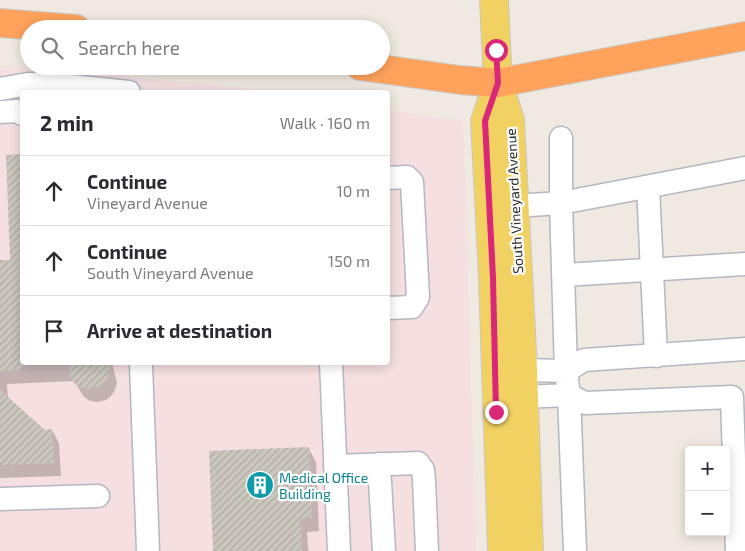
<!DOCTYPE html>
<html lang="en">
<head>
<meta charset="utf-8">
<style>
  :root { --surface:#fff; --page:#f2f2f3; --text:#2b2b33; --muted:#7c7c81; --line:#e1e1e2 }
  body { margin:0; font-family:"Exo 2",sans-serif; background:var(--page); color:var(--text) }
  .controls { position:absolute; right:15px; bottom:15px; display:grid; overflow:hidden; border-radius:5px; box-shadow:0 2px 12px #0003 }
  .controls button { width:45px; height:45px; display:grid; place-items:center; padding:0; border:0; border-bottom:1px solid var(--line); background:var(--surface); color:var(--text); font:25px sans-serif }
  .stop { position:absolute; width:15px; height:15px; margin:-11px; border:4px solid #db2777; border-radius:50%; background:#fff }
  .stop.end { background:#db2777; border-color:#fff; box-shadow:0 1px 5px #0008 }
  .list { margin:0; padding:0; list-style:none }
  h2 { display:flex; justify-content:space-between; align-items:center; height:65px; margin:0; padding:0 20px; font-size:21px }
  h2 small { font-size:16px; font-weight:400; color:var(--muted) }
  .list li { display:grid; grid-template-columns:32px 1fr auto; gap:15px; align-items:center; box-sizing:border-box; height:70px; padding:0 20px; border-top:1px solid var(--line) }
  .list b { display:block; font-size:19px; white-space:nowrap }
  .list p { margin:0; font-size:16px; white-space:nowrap; color:var(--muted) }
  .list em { font-size:16px; font-style:normal; color:var(--muted) }
  .icon { flex:none; width:28px; height:28px; fill:none; stroke:currentColor; stroke-width:2; stroke-linecap:round; stroke-linejoin:round }
  .map { position:relative; flex:none; width:745px; height:551px; overflow:hidden }
  .search { position:absolute; background:var(--surface); box-shadow:0 2px 12px #0003; left:20px; top:20px; width:370px; height:55px; display:flex; align-items:center; gap:12px; box-sizing:border-box; padding:0 18px; border-radius:28px; color:var(--muted); font-size:19px }
  .panel { position:absolute; background:var(--surface); box-shadow:0 2px 12px #0003; left:20px; top:90px; width:370px; height:275px; border-radius:5px }
  .map>svg:first-child { display:block }
  .medical { fill:#f5dfe0 }
  .shadow { fill:#0003 }
  .building { fill:url(#building-hatch) }
  .lines { fill:none; stroke-linecap:round; stroke-linejoin:round }
  .minor-casing { stroke:#b4b7c1; stroke-width:25 }
  .major-casing { stroke:#c9c9c9; stroke-width:30 }
  .highway-casing { stroke:#c9c9c9; stroke-width:30 }
  .minor { stroke:#fff; stroke-width:22 }
  .major { stroke:#f2d163; stroke-width:28 }
  .highway { stroke:#ffa35c; stroke-width:28 }
  .route { stroke:#db2777; stroke-width:6 }
  .labels { text-anchor:middle; dominant-baseline:central; stroke-width:4.5; stroke-linejoin:round; paint-order:stroke }
  .street-label { font-size:14px; fill:#2e2e2e; stroke:#fff }
  .culture-label { font-size:14px; fill:#0d838f; stroke:#fff; text-anchor:start }
</style>
</head>
<body>
<div class="map">
<svg width="745" height="551" viewBox="0 0 745 551">
  <defs>
    <pattern id="building-hatch" width="6" height="6" patternUnits="userSpaceOnUse" patternTransform="scale(1.25)"><rect width="6" height="6" fill="#cbc7bf"/><path d="M-1 1l2-2M0 6l6-6M5 7l2-2" fill="none" stroke="#afaba4"/></pattern>
  </defs>
  <rect width="100%" height="100%" fill="#efe9e1"/>
  <!-- medical -->
  <path class="medical" d="M 0,65 L 226,86 L 270,92 L 22,92 L 22,362 L 388,362 L 388,110 L 463,121 L 476,551 L 0,551 Z"/>
  <!-- shadow -->
  <path class="shadow" d="M 22,155 L 22,362 L 112,362 L 117,383 L 115,390 L 111,396 L 106,400 L 97,402 L 90,401 L 84,397 L 74,381 L 7,384 L 8,398 L 44,431 L 52,430 L 59,443 L 61,476 L 0,478 L 0,262 L 11,261 L 7,156 Z
    M 309,449 L 316,462 L 319,531 L 307,532 L 308,548 L 309,551 L 214,551 Z"/>
  <!-- building -->
  <path class="building" d="M 22,154 L 22,370 L 0,371 L 0,260 L 10,260 L 6,155 Z
    M 68,362 L 108,362 L 110,368 L 108,376 L 104,383 L 98,387 L 89,389 L 82,388 L 75,384 L 70,378 Z
    M 0,390 L 45,430 L 52,429 L 54,463 L 0,465 Z
    M 309,447 L 312,518 L 300,519 L 302,551 L 213,551 L 209,451 Z"/>
  <g class="lines">
    <!-- minor casing -->
    <g class="minor-casing">
      <path id="minor" d="M 0,89 L 28,84 L 51,84 L 129,92
        M 0,112 L 17,111 L 22,114
        M 388,178 L 407,177 L 412,182 L 418,297 L 412,307 L 388,308
        M 648,187 L 656,356
        M 514,206 L 561,203 L 561,138
        M 564,275 L 745,264
        M 331,362 L 339,551
        M 141,365 L 148,551
        M 523,370 L 566,371 L 584,360 L 745,349
        M 523,397 L 569,395 L 585,403 L 732,397 L 737,551
        M 379,464 L 384,551
        M 335,466 L 418,463 L 423,470 L 424,480 L 427,551
        M 0,499 L 98,496
        M 575,551 L 569,395 L 566,371 L 561,203 L 745,168"/>
    </g>
    <!-- major casing -->
    <g class="major-casing">
      <path id="major" d="M 494,0 L 498,83 L 510,120 L 523,370 L 529,551
        M 498,83 L 485,121 L 493,278 L 502,551"/>
    </g>
    <!-- highway casing -->
    <g class="highway-casing">
      <path id="highway" d="M 0,23 L 76,29
        M 360,66 L 460,80 L 498,83 L 745,36"/>
    </g>
    <!-- minor -->
    <use href="#minor" class="minor"/>
    <!-- major -->
    <use href="#major" class="major"/>
    <!-- highway -->
    <use href="#highway" class="highway"/>
  </g>
  <g class="lines">
    <!-- route -->
    <path class="route" d="M 496,50 L 498,83 L 485,121 L 493,278 L 496,412"/>
  </g>
  <!-- icons -->
  <defs>
    <g id="building-disc" transform="scale(1.4375)"><circle r="9.5" fill="#0f9aa8" stroke="#fff"/><path d="M-4-6H4V6H1V3H-1V6H-4ZM-2.5-4.3h1.7v1.8h-1.7ZM.8-4.3h1.7v1.8H.8ZM-2.5-1h1.7V.8h-1.7ZM.8-1h1.7V.8H.8Z" fill="#fff"/></g>
  </defs>
  <g fill-rule="evenodd">
    <use href="#building-disc" x="260" y="485"/>
  </g>
  <g class="labels">
    <!-- street labels -->
    <g class="street-label">
      <text transform="translate(514 201) rotate(-93)">South Vineyard Avenue</text>
    </g>
    <!-- culture labels -->
    <g class="culture-label">
      <text x="279" y="477">Medical Office<tspan x="279" dy="16">Building</tspan></text>
    </g>
  </g>
</svg>
<div class="controls">
<button>+</button>
<button>−</button>
</div>
<div class="stop" style="left:496px;top:50px"></div>
<div class="stop end" style="left:496px;top:412px"></div>
<div class="search"><svg class="icon" aria-label="search" viewBox="0 0 24 24"><circle cx="10" cy="10" r="6"/><path d="M15 15l6 6"/></svg>Search here</div>
<section class="panel">
<h2>2 min<small>Walk · 160 m</small></h2>
<ul class="list">
<li><svg class="icon" aria-label="ahead" viewBox="0 0 24 24"><path d="M12 20V5M6 11l6-6 6 6"/></svg><div><b>Continue</b><p>Vineyard Avenue</p></div><em>10 m</em></li>
<li><svg class="icon" aria-label="ahead" viewBox="0 0 24 24"><path d="M12 20V5M6 11l6-6 6 6"/></svg><div><b>Continue</b><p>South Vineyard Avenue</p></div><em>150 m</em></li>
<li><svg class="icon" aria-label="arrive" viewBox="0 0 24 24"><path d="M6 21V4h12l-3 4 3 4H6"/></svg><div><b>Arrive at destination</b></div></li>
</ul>
</section>
</div>
</body>
</html>
